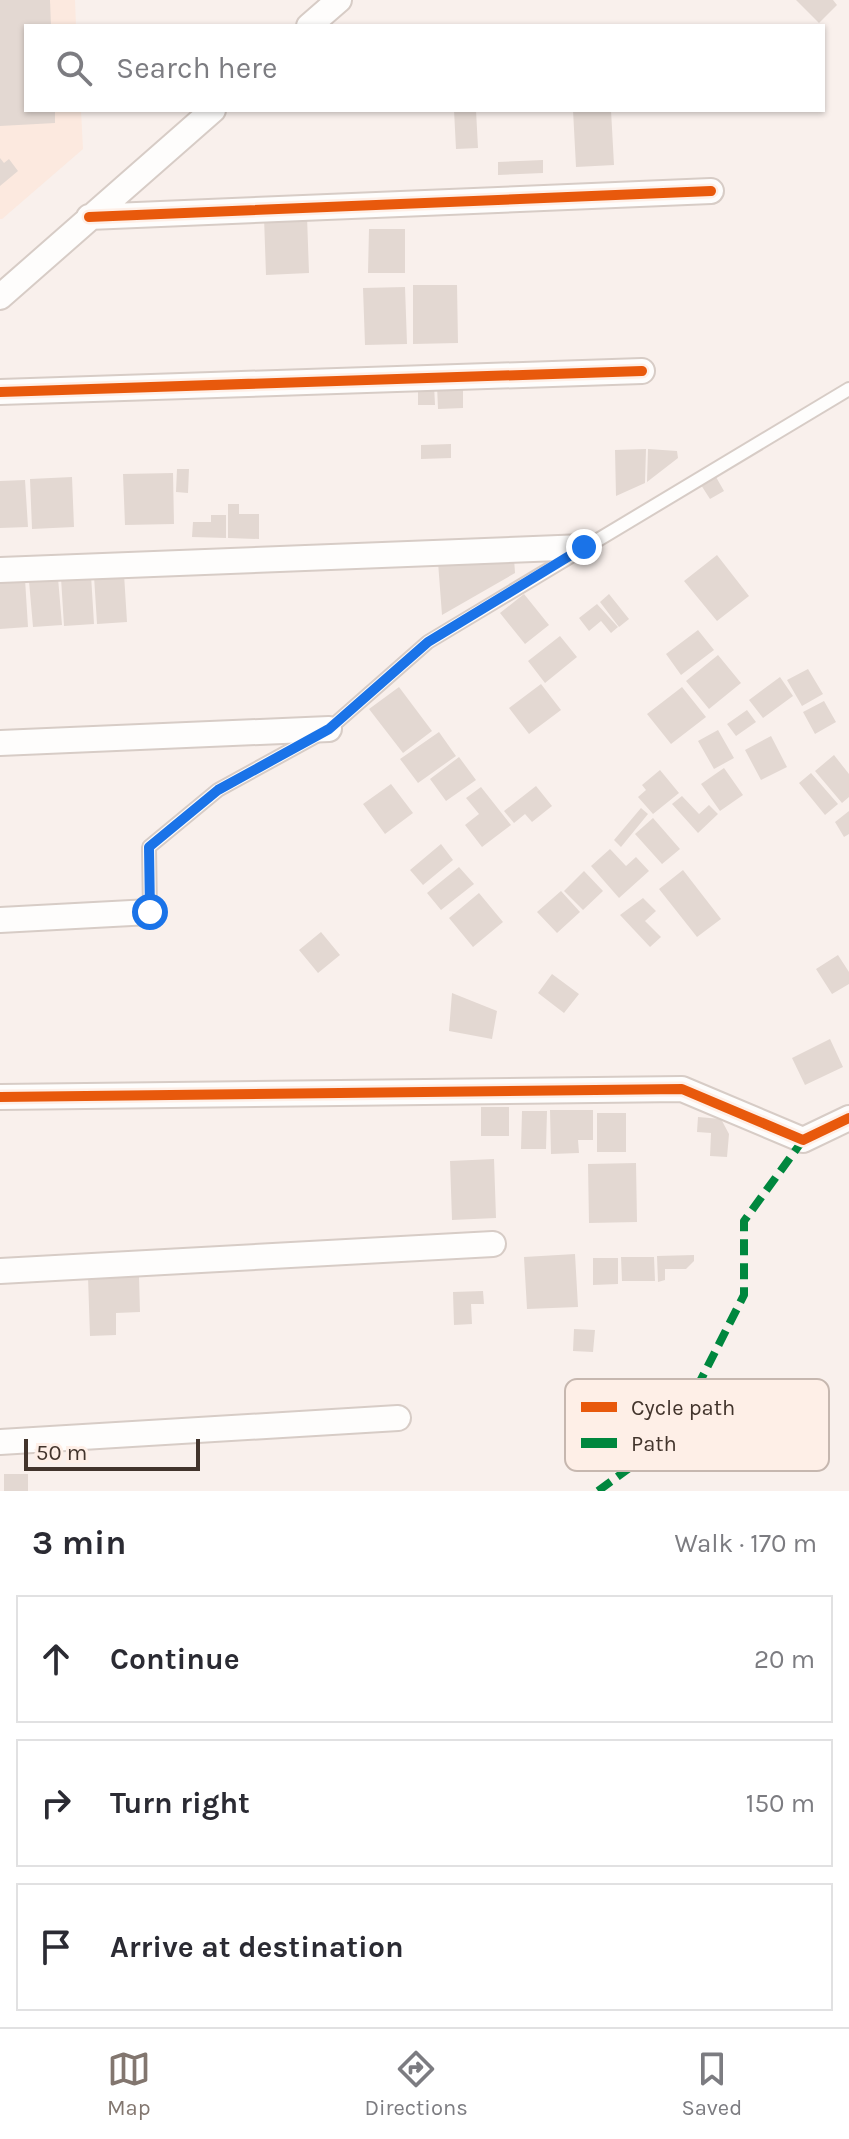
<!DOCTYPE html>
<html lang="en">
<head>
<meta charset="utf-8">
<style>
  :root { --surface:#fff; --page:#f2f2f3; --text:#2b2b33; --muted:#7c7c81; --line:#e1e1e2; --accent:#82766f }
  body { margin:0; font-family:Karla,sans-serif; background:var(--page); color:var(--text) }
  .scale { position:absolute; left:24px; bottom:20px; width:176px; box-sizing:border-box; padding-left:8px; border:4px solid #42342c; border-top:0; font-size:22px; line-height:28px; white-space:nowrap; color:#42342c; -webkit-text-stroke:6px #feefe7; paint-order:stroke }
  .stop { position:absolute; width:24px; height:24px; margin:-18px; border:6px solid #1a73e8; border-radius:50%; background:#fff }
  .stop.end { background:#1a73e8; border-color:#fff; box-shadow:0 2px 8px #0008 }
  .list { margin:0; padding:0; list-style:none }
  h2 { display:flex; justify-content:space-between; align-items:center; height:104px; margin:0; padding:0 32px; font-size:34px }
  h2 small { font-size:26px; font-weight:400; color:var(--muted) }
  .list li { display:grid; grid-template-columns:52px 1fr auto; gap:24px; align-items:center; box-sizing:border-box; height:128px; margin:0 16px 16px; padding:0 16px; border:2px solid var(--line); border-radius:0px }
  .list b { display:block; font-size:30px; white-space:nowrap }
  .list em { font-size:26px; font-style:normal; color:var(--muted) }
  .icon { flex:none; width:44px; height:44px; fill:none; stroke:currentColor; stroke-width:2; stroke-linecap:round; stroke-linejoin:round }
  .map { position:relative; flex:none; width:849px; height:1491px; overflow:hidden }
  .search { position:absolute; background:var(--surface); box-shadow:0 2px 6px #0004; left:24px; right:24px; top:24px; height:88px; display:flex; align-items:center; gap:20px; box-sizing:border-box; padding:0 28px; border-radius:0px; color:var(--muted); font-size:30px }
  .sheet { height:536px; background:var(--surface) }
  nav { display:flex; justify-content:space-around; align-items:center; box-sizing:border-box; height:112px; border-top:2px solid var(--line); background:var(--surface); font-size:22px; color:var(--muted) }
  nav a { display:grid; justify-items:center; gap:4px }
  nav .on { color:var(--accent) }
  .map>svg:first-child { display:block }
  .built { fill:#fce9df }
  .building { fill:#e3d8d2 }
  .lines { fill:none; stroke-linecap:round; stroke-linejoin:round }
  .service-casing { stroke:#d7ccc6; stroke-width:16 }
  .minor-casing { stroke:#d7ccc6; stroke-width:28 }
  .service { stroke:#fefdfc; stroke-width:12 }
  .minor { stroke:#fefdfc; stroke-width:24 }
  .quiet { stroke:#00873e; stroke-width:8; stroke-dasharray:16 8; stroke-linecap:butt }
  .cycleway-casing { stroke:#feefe7; stroke-width:15 }
  .cycleway { stroke:#e8590c; stroke-width:10 }
  .route { stroke:#1a73e8; stroke-width:10 }
  .key { fill:#feefe7; stroke:#c6b7af; stroke-width:2 }
  .key-label { font-size:22px; fill:#42342c }
</style>
</head>
<body>
<div class="map">
<svg width="849" height="1491" viewBox="0 0 849 1491">
  <rect width="100%" height="100%" fill="#f9f0ec"/>
  <!-- built -->
  <path class="built" d="M 0,0 L 75,0 L 76,26 L 26,26 L 26,110 L 81,110 L 83,149 L 2,219 L 0,219 Z"/>
  <!-- building -->
  <path class="building" d="M 0,0 L 50,0 L 51,26 L 26,26 L 26,110 L 55,110 L 55,123 L 0,126 Z
    M 796,0 L 833,0 L 837,5 L 819,23 Z
    M 454,110 L 476,110 L 478,148 L 456,149 Z
    M 573,110 L 611,110 L 614,165 L 576,167 Z
    M 0,158 L 4,163 L 9,159 L 18,171 L 0,186 Z
    M 543,160 L 543,173 L 498,175 L 498,162 Z
    M 307,216 L 309,273 L 266,275 L 264,217 Z
    M 369,229 L 405,229 L 405,273 L 368,273 Z
    M 413,285 L 457,285 L 458,343 L 413,344 Z
    M 405,287 L 407,344 L 365,345 L 363,288 Z
    M 463,384 L 463,408 L 438,409 L 437,385 Z
    M 418,385 L 434,385 L 435,405 L 418,405 Z
    M 451,444 L 451,458 L 421,459 L 421,445 Z
    M 646,449 L 645,483 L 616,496 L 615,450 Z
    M 648,449 L 677,451 L 678,458 L 647,482 Z
    M 177,469 L 189,469 L 188,493 L 176,492 Z
    M 173,473 L 174,524 L 125,525 L 123,474 Z
    M 72,477 L 74,527 L 32,529 L 30,479 Z
    M 716,477 L 724,491 L 710,499 L 701,485 Z
    M 25,480 L 28,527 L 0,528 L 0,481 Z
    M 228,504 L 239,504 L 239,514 L 259,514 L 259,539 L 228,538 Z
    M 211,515 L 226,515 L 226,538 L 192,537 L 193,522 L 211,522 Z
    M 717,555 L 749,596 L 717,621 L 684,581 Z
    M 514,558 L 515,573 L 442,615 L 438,562 Z
    M 124,574 L 127,622 L 97,624 L 94,576 Z
    M 91,575 L 94,624 L 64,626 L 61,578 Z
    M 58,578 L 62,625 L 33,627 L 29,581 Z
    M 25,579 L 28,627 L 0,629 L 0,580 Z
    M 524,594 L 549,625 L 525,644 L 500,613 Z
    M 609,594 L 629,619 L 619,627 L 600,602 Z
    M 597,604 L 618,627 L 611,633 L 601,621 L 589,631 L 579,618 Z
    M 698,630 L 714,650 L 681,675 L 666,654 Z
    M 560,636 L 577,657 L 545,683 L 528,661 Z
    M 718,655 L 741,683 L 709,709 L 686,681 Z
    M 808,669 L 823,694 L 802,706 L 787,680 Z
    M 780,677 L 793,696 L 763,718 L 749,700 Z
    M 541,684 L 561,710 L 529,734 L 509,708 Z
    M 399,687 L 432,731 L 403,753 L 369,709 Z
    M 682,687 L 706,717 L 671,744 L 647,714 Z
    M 824,701 L 836,722 L 815,734 L 803,712 Z
    M 747,710 L 756,722 L 736,736 L 727,724 Z
    M 718,730 L 734,758 L 714,769 L 698,741 Z
    M 439,732 L 456,756 L 418,783 L 400,759 Z
    M 771,736 L 787,767 L 761,780 L 745,750 Z
    M 834,755 L 849,774 L 849,797 L 842,803 L 815,771 Z
    M 459,757 L 476,780 L 446,801 L 430,779 Z
    M 724,768 L 743,795 L 720,811 L 701,784 Z
    M 660,770 L 679,793 L 653,814 L 638,797 L 646,790 L 642,785 Z
    M 811,773 L 838,804 L 825,815 L 799,783 Z
    M 391,784 L 413,813 L 385,834 L 363,804 Z
    M 536,786 L 552,806 L 532,822 L 525,814 L 514,823 L 504,811 Z
    M 481,787 L 511,825 L 482,847 L 465,825 L 479,814 L 466,798 Z
    M 682,796 L 699,814 L 709,805 L 718,814 L 698,833 L 672,804 Z
    M 641,808 L 648,814 L 621,847 L 614,840 Z
    M 849,811 L 849,834 L 844,837 L 835,822 Z
    M 653,818 L 680,849 L 662,864 L 635,834 Z
    M 441,844 L 453,860 L 423,885 L 410,870 Z
    M 610,849 L 626,866 L 636,857 L 649,871 L 619,898 L 591,866 Z
    M 459,867 L 474,884 L 441,910 L 427,893 Z
    M 683,870 L 721,919 L 697,937 L 659,889 Z
    M 584,871 L 603,891 L 583,910 L 564,891 Z
    M 561,891 L 580,912 L 557,933 L 537,912 Z
    M 479,893 L 503,922 L 473,947 L 449,918 Z
    M 643,898 L 656,911 L 645,921 L 661,937 L 650,947 L 620,915 Z
    M 321,932 L 340,955 L 318,973 L 299,950 Z
    M 838,955 L 849,972 L 849,984 L 832,994 L 816,969 Z
    M 552,974 L 579,994 L 564,1013 L 538,993 Z
    M 452,993 L 497,1011 L 492,1039 L 449,1031 Z
    M 830,1039 L 843,1067 L 805,1085 L 792,1058 Z
    M 481,1107 L 509,1107 L 509,1136 L 481,1136 Z
    M 550,1110 L 593,1110 L 593,1140 L 578,1140 L 579,1153 L 551,1154 Z
    M 522,1111 L 547,1111 L 546,1149 L 521,1149 Z
    M 597,1113 L 626,1113 L 626,1152 L 597,1152 Z
    M 698,1117 L 721,1119 L 729,1134 L 727,1157 L 710,1156 L 711,1133 L 697,1132 Z
    M 494,1159 L 496,1218 L 452,1220 L 450,1161 Z
    M 636,1163 L 637,1222 L 589,1223 L 588,1164 Z
    M 575,1254 L 578,1307 L 527,1309 L 524,1257 Z
    M 694,1255 L 694,1261 L 686,1269 L 665,1269 L 665,1280 L 658,1282 L 657,1256 Z
    M 621,1257 L 654,1257 L 655,1281 L 622,1281 Z
    M 593,1258 L 618,1258 L 618,1284 L 593,1285 Z
    M 139,1276 L 140,1312 L 116,1313 L 116,1335 L 90,1336 L 88,1277 Z
    M 483,1291 L 484,1304 L 471,1304 L 472,1324 L 454,1325 L 453,1292 Z
    M 574,1329 L 595,1330 L 593,1352 L 573,1351 Z
    M 4,1474 L 28,1474 L 28,1491 L 4,1491 Z"/>
  <g class="lines">
    <!-- service casing -->
    <g class="service-casing">
      <path id="service" d="M 150,912 L 149,847 L 218,790 L 329,729 L 428,642 L 849,389"/>
    </g>
    <!-- minor casing -->
    <g class="minor-casing">
      <path id="minor" d="M 309,26 L 339,0
        M 89,217 L 711,191
        M 0,297 L 213,110
        M 0,392 L 642,371
        M 0,570 L 584,547
        M 0,743 L 329,729
        M 0,920 L 150,912
        M 0,1097 L 682,1089 L 803,1140 L 849,1118
        M 0,1271 L 493,1244
        M 0,1442 L 398,1418"/>
    </g>
    <!-- service -->
    <use href="#service" class="service"/>
    <!-- minor -->
    <use href="#minor" class="minor"/>
    <!-- quiet -->
    <path class="quiet" d="M 598,1491 L 628,1469 L 690,1401 L 744,1295 L 744,1221 L 803,1140"/>
    <!-- cycleway casing -->
    <g class="cycleway-casing">
      <path id="cycleway" d="M 89,217 L 711,191
        M 0,392 L 642,371
        M 0,1097 L 682,1089 L 803,1140 L 849,1118"/>
    </g>
    <!-- cycleway -->
    <use href="#cycleway" class="cycleway"/>
  </g>
  <g class="lines">
    <!-- route -->
    <path class="route" d="M 150,912 L 149,847 L 218,790 L 329,729 L 428,642 L 584,547"/>
  </g>
  <!-- legend -->
  <rect x="565" y="1379" width="264" height="92" rx="12" class="key"/>
  <rect x="581" y="1402" width="36" height="10" fill="#e8590c"/>
  <rect x="581" y="1438" width="36" height="10" fill="#00873e"/>
  <g class="key-label">
    <text x="631" y="1415">Cycle path</text>
    <text x="631" y="1451">Path</text>
  </g>
</svg>
<div class="scale">50 m</div>
<div class="stop" style="left:150px;top:912px"></div>
<div class="stop end" style="left:584px;top:547px"></div>
<div class="search"><svg class="icon" aria-label="search" viewBox="0 0 24 24"><circle cx="10" cy="10" r="6"/><path d="M15 15l6 6"/></svg>Search here</div>
</div>
<section class="sheet">
<h2>3 min<small>Walk · 170 m</small></h2>
<ul class="list">
<li><svg class="icon" aria-label="ahead" viewBox="0 0 24 24"><path d="M12 20V5M6 11l6-6 6 6"/></svg><div><b>Continue</b></div><em>20 m</em></li>
<li><svg class="icon" aria-label="right" viewBox="0 0 24 24"><path d="M7 20v-9h11M14 6l5 5-5 5"/></svg><div><b>Turn right</b></div><em>150 m</em></li>
<li><svg class="icon" aria-label="arrive" viewBox="0 0 24 24"><path d="M6 21V4h12l-3 4 3 4H6"/></svg><div><b>Arrive at destination</b></div></li>
</ul>
</section>
<nav>
<a class="on"><svg class="icon" aria-label="map" viewBox="0 0 24 24"><path d="M3 6l6-2 6 2 6-2v14l-6 2-6-2-6 2zM9 4v14M15 6v14"/></svg>Map</a>
<a><svg class="icon" aria-label="directions" viewBox="0 0 24 24"><path d="M12 3l9 9-9 9-9-9zM9 14v-3h6M13 9l2 2-2 2"/></svg>Directions</a>
<a><svg class="icon" aria-label="saved" viewBox="0 0 24 24"><path d="M7 4h10v16l-5-4-5 4z"/></svg>Saved</a>
</nav>
</body>
</html>
